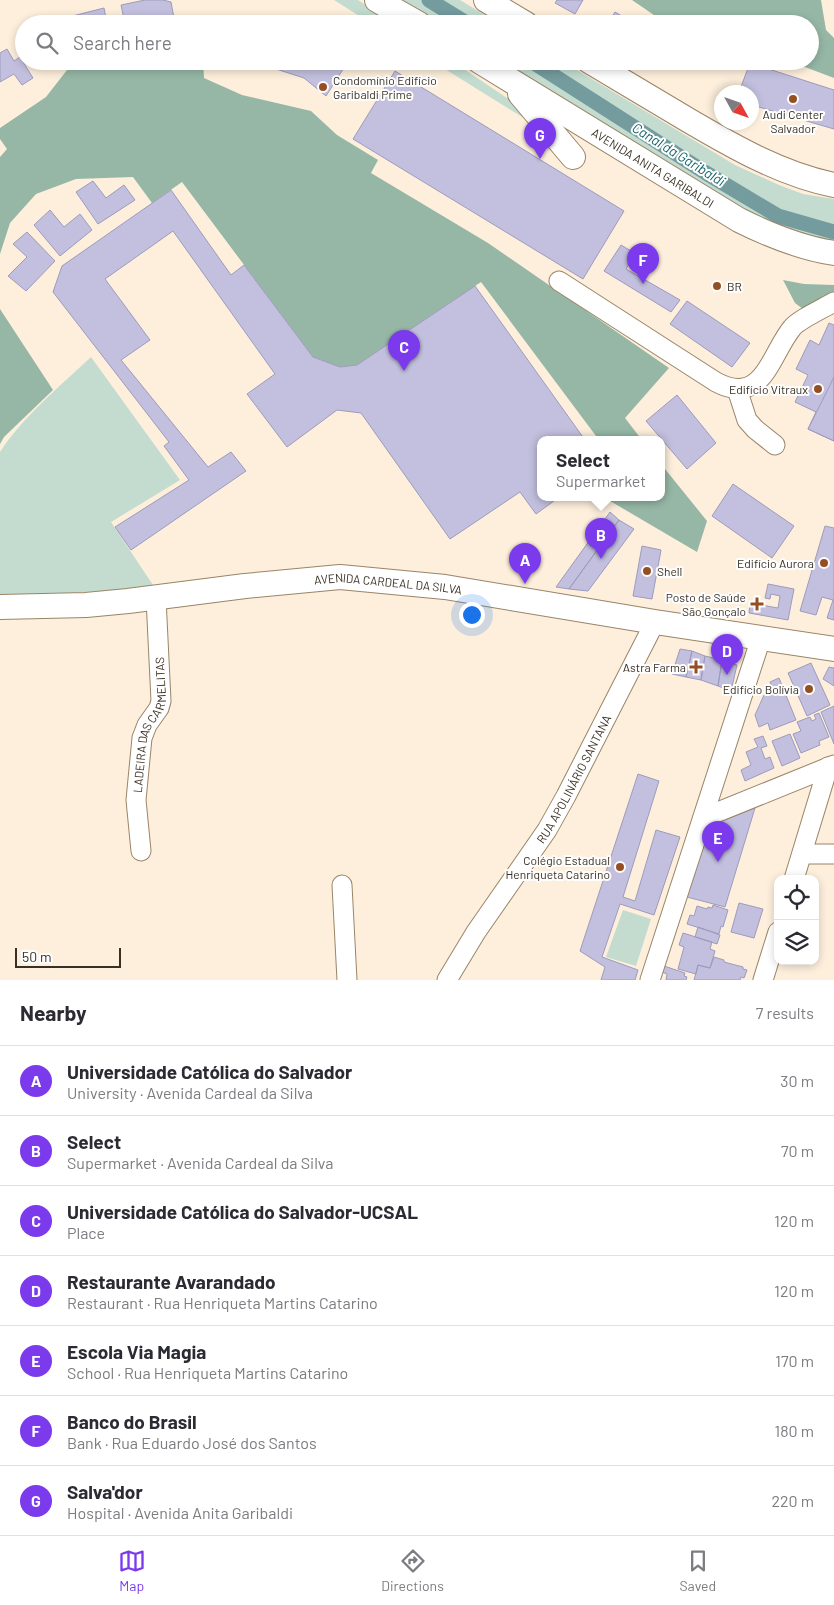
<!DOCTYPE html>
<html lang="en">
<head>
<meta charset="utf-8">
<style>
  :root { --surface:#fff; --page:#f2f2f3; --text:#2b2b33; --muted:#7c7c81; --line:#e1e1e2; --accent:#7c3aed }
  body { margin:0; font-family:Barlow,sans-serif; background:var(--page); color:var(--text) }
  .controls { position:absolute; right:15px; bottom:15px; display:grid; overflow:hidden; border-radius:10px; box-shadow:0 2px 8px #0003 }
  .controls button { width:45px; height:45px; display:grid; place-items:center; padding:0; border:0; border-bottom:1px solid var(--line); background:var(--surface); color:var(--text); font:25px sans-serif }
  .compass { position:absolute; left:714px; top:85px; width:45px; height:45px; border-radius:50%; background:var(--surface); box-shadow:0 2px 8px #0003; rotate:130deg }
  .scale { position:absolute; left:15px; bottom:12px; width:106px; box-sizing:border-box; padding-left:5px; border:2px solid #393024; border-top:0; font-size:14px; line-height:18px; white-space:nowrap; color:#393024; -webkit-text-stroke:4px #fefefe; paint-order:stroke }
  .you { position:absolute; left:471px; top:614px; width:18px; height:18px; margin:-12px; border:4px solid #fff; border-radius:50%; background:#1a73e8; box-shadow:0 0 0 8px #1a73e833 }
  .badge { display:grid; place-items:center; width:32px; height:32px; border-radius:50%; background:var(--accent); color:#fff; font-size:16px; font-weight:700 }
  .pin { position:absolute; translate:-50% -41px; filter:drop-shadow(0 1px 2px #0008) }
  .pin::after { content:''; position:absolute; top:26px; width:18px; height:15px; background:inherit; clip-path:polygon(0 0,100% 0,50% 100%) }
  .popup { position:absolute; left:537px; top:436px; width:128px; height:65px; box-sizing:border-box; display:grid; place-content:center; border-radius:10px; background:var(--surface); filter:drop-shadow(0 1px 4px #0005); font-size:16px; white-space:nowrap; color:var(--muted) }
  .popup b { font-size:19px; color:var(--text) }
  .popup::after { content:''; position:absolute; left:50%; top:100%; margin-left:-10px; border:10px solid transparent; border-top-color:var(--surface) }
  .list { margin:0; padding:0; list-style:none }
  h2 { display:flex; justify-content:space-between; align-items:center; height:65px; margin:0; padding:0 20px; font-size:21px }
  h2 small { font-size:16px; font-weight:400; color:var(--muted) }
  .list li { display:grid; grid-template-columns:32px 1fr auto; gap:15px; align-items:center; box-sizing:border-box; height:70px; padding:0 20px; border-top:1px solid var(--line) }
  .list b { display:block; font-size:19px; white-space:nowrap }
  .list p { margin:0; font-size:16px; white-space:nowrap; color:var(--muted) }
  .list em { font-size:16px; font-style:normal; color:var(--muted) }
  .icon { flex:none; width:28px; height:28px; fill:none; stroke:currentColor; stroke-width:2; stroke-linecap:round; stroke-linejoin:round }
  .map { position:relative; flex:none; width:834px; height:980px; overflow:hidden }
  .search { position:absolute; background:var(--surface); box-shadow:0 2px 8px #0003; left:15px; right:15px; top:15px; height:55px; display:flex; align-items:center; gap:12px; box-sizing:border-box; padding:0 18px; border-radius:28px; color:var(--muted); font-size:19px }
  .sheet { height:555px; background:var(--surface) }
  nav { display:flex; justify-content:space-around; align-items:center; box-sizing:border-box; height:70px; border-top:1px solid var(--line); background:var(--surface); font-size:14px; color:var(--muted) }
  nav a { display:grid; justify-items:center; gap:2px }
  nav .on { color:var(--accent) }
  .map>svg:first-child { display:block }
  .green { fill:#c3dccf }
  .forest { fill:#96b7a6 }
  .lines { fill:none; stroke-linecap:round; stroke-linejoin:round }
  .canal { stroke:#749b9e; stroke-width:15 }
  .building { fill:#c3c0df; stroke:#9d9bbc }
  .minor-casing { stroke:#998567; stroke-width:21 }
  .major-casing { stroke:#998567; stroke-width:26 }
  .minor { stroke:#fff; stroke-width:19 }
  .major { stroke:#fff; stroke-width:24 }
  .poi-dot { fill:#945024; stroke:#fefefe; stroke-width:2 }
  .labels { text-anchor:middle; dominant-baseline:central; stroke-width:4; stroke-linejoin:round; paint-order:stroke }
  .poi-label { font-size:12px; fill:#393024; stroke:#fefefe; text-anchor:end }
  .street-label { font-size:12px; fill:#393024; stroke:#fefefe }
  .water-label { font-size:14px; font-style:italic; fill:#116469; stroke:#fefefe }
</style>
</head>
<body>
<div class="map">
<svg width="834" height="980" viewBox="0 0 834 980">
  <rect width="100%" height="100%" fill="#fdefdc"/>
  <!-- green -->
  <path class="green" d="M 334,0 L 358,0 L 395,24 L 372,24 Z
    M 395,0 L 460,0 L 500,24 L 434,24 Z
    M 432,61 L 452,61 L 522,108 L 540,128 Z
    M 497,61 L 562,61 L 735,165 L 779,185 L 803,194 L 834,199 L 834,241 L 794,233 L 763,220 Z
    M 91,357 L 180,480 L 111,522 L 155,588 L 0,597 L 0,452 C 22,418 61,385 91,357 Z
    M 623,910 L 651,919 L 636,966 L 606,957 Z"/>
  <!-- forest -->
  <path class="forest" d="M 632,0 L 821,0 L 826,30 L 834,38 L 834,78 L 789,61 L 810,61 L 810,24 L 667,24 Z
    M 74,61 L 203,61 L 204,78 L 242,95 L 311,111 L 337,135 L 378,160 L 371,173 L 488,243 L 669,368 L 625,418 L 642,440 L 599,440 L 481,282 L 357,365 L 340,367 L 313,357 L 182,182 L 152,203 L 133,177 L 76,179 L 36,194 L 10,223 L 0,254 L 0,157 L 7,149 L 0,139 L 0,128 L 46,97 Z
    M 783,280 L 804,284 L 834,285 L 834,293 L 803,309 L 795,303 Z
    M 0,309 L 53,390 L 4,437 L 0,444 Z
    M 661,464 L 707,521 L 697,552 L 605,498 L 661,498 Z"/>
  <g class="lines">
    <!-- canal -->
    <path class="canal" d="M 429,0 L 468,24
      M 531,61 L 706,173 L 778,216 L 834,232"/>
  </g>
  <!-- building -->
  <path class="building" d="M 145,0 L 163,0 L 171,2 L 174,18 L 146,24 L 125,24 L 121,5 Z
    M 557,0 L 583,0 L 575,14 L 555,3 Z
    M 104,8 L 107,24 L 45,24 L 45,23 Z
    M 615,12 L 635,24 L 608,24 Z
    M 7,49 L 14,61 L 20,57 L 33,78 L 22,85 L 14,74 L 0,82 L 0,53 Z
    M 244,61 L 345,61 L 347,63 L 326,96 L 304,78 L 276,69 L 243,68 Z
    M 649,61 L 664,61 L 660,68 Z
    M 750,63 L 834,90 L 834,129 L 752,105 L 752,92 L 739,92 Z
    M 395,71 L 624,211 L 583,279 L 353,139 Z
    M 93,181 L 106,198 L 124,185 L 135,200 L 98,224 L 76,192 Z
    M 171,190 L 231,275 L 244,265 L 313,357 L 340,367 L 357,365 L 475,286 L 585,440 L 541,440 L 541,498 L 558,498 L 536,514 L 520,492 L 450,539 L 361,413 L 337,410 L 287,447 L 247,394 L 275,374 L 173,231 L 105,279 L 150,340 L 121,360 L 208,467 L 231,452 L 246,471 L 131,550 L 115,527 L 189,480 L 164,446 L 169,442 L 53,292 L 62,266 Z
    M 50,210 L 64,227 L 80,214 L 92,230 L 60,256 L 34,225 Z
    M 27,232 L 55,261 L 26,291 L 8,276 L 27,257 L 13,244 Z
    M 621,245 L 636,254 L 626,269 L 680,300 L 671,312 L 604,271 Z
    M 687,301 L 750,343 L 732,367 L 670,324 Z
    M 829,323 L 834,325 L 834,441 L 808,429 L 816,412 L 795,402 L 808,375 L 796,369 L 810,340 L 819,345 Z
    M 834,377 L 834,441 L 808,429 Z
    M 677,395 L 716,443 L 687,469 L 646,421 Z
    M 733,484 L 794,526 L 772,558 L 712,516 Z
    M 610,512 L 619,520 L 569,589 L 556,587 Z
    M 619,520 L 634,529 L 588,591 L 569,589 Z
    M 825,526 L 834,528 L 834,620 L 827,618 L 833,600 L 822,597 L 816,615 L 800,611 Z
    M 642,546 L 661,550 L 652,599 L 633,596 Z
    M 768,584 L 794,589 L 788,620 L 749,613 L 750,603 L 778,608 L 780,596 L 771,594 L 770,599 L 765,598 Z
    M 680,649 L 692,651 L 686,677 L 672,674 Z
    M 692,651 L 705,656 L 701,680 L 686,677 Z
    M 705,656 L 722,660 L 718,686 L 701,680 Z
    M 722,660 L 737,665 L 731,691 L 718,686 Z
    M 811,663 L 830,705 L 807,716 L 788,673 Z
    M 829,667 L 834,668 L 834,686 L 823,679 Z
    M 779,678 L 796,720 L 770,730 L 768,723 L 759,727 L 755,715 L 764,695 L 774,691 L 770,682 Z
    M 834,706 L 834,744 L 821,712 Z
    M 819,713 L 829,737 L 819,741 L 820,745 L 801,753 L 793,734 L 801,731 L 797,722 L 810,717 L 812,721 L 816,719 L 814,715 Z
    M 790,734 L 800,758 L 782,766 L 772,741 Z
    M 763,736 L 767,746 L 761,748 L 765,759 L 770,757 L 774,768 L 745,781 L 741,770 L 751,765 L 746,752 L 758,747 L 754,739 Z
    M 638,774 L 659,781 L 623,897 L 635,901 L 656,830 L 680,837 L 654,915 L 620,904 L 602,957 L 638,970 L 635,980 L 601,980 L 605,967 L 580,951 Z
    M 755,808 L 725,907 L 687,897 L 709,826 Z
    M 739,903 L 763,909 L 754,938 L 731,932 Z
    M 713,905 L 728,910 L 723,927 L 721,926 L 719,934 L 687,924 L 690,915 L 694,916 L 697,906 L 707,909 L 708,907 L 712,908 Z
    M 698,927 L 720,935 L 717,944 L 695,937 Z
    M 683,933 L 712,942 L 710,949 L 715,951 L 710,968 L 698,965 L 696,974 L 678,969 L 684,947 L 679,945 Z
    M 714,957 L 724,960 L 724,962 L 743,967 L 743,969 L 747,970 L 744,978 L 741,977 L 740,980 L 694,980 L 698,965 L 710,968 Z
    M 664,966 L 685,973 L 684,976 L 687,977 L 686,980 L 666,980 L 667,974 L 662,972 Z"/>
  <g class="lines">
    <!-- minor casing -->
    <g class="minor-casing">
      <g id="minor">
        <path d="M 559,281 L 716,382 C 763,407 770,355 792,328 C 798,320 824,308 834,302"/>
        <path d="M 737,389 L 747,420 L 755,429 L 775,445"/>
        <path d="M 703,818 L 834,765"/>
        <path id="s1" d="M 141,851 L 136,800 L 142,738 L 147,725 L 159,708 L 161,701 L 156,598"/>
        <path d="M 802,854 L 834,854"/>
        <path d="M 794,879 L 828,767"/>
        <path d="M 342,885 L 347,980"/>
        <path id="s2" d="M 447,980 L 476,932 L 547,830 L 566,796 L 655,622"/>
        <path d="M 650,980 L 761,638"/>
        <path d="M 763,980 L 778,932"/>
      </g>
    </g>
    <!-- major casing -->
    <g class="major-casing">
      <g id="major">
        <path d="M 377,0 L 419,24"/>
        <path d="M 486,0 L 526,24"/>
        <path id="s3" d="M 479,61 L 739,220 C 769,235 801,248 834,253"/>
        <path d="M 589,61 C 622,81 655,100 688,120 C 734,147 781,174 834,185"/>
        <path d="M 520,94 L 573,157"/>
        <path id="s4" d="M 0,607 L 86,605 L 128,601 L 245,586 L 340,577 L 445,587 L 655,622 L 834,649"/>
      </g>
    </g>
    <!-- minor -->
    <use href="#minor" class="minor"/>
    <!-- major -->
    <use href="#major" class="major"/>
  </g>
  <!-- markers -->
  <g class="poi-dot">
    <circle cx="323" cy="87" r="5"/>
    <circle cx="793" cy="99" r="5"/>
    <circle cx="717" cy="286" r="5"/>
    <circle cx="818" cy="389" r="5"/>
    <circle cx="824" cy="563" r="5"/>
    <circle cx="647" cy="571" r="5"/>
    <path d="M754.5 596.5h5v5h5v5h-5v5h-5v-5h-5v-5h5z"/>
    <path d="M693.5 659.5h5v5h5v5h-5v5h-5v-5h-5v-5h5z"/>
    <circle cx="809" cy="689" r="5"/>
    <circle cx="620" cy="867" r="5"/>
  </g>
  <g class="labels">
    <!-- poi labels -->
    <g class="poi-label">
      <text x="333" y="80" text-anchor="start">Condomínio Edifício<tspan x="333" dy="14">Garibaldi Prime</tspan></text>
      <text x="793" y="114" text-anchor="middle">Audi Center<tspan x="793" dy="14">Salvador</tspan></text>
      <text x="727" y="286" text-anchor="start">BR</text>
      <text x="808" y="389">Edifício Vitraux</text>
      <text x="814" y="563">Edifício Aurora</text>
      <text x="657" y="571" text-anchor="start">Shell</text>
      <text x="746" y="597">Posto de Saúde<tspan x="746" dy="14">São Gonçalo</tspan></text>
      <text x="686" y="667">Astra Farma</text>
      <text x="799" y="689">Edifício Bolívia</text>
      <text x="610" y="860">Colégio Estadual<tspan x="610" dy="14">Henriqueta Catarino</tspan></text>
    </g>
    <!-- street labels -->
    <g class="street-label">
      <text stroke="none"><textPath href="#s3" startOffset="204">AVENIDA ANITA GARIBALDI</textPath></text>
      <text stroke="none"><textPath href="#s4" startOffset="390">AVENIDA CARDEAL DA SILVA</textPath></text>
      <text stroke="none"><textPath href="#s1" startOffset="129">LADEIRA DAS CARMELITAS</textPath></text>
      <text stroke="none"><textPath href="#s2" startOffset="238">RUA APOLINÁRIO SANTANA</textPath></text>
    </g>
    <!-- water labels -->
    <g class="water-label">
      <text transform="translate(679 154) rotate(32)">Canal da Garibaldi</text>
    </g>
  </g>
</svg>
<div class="controls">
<button><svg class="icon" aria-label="locate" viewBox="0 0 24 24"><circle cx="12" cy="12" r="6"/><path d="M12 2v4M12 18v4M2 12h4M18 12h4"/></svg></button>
<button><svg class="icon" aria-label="layers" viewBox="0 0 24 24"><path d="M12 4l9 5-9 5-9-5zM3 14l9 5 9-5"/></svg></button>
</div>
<svg class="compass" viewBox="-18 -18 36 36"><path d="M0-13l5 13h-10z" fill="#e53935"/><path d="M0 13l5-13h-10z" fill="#7c7c81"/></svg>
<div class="scale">50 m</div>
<div class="you"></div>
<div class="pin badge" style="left:525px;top:584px">A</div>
<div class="pin badge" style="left:601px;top:559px">B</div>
<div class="popup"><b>Select</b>Supermarket</div>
<div class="pin badge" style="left:404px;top:371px">C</div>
<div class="pin badge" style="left:727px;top:675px">D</div>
<div class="pin badge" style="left:718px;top:862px">E</div>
<div class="pin badge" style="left:643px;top:284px">F</div>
<div class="pin badge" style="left:540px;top:159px">G</div>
<div class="search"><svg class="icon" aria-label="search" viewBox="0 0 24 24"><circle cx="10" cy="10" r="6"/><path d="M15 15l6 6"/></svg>Search here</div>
</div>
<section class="sheet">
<h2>Nearby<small>7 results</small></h2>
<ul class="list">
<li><span class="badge">A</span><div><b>Universidade Católica do Salvador</b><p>University · Avenida Cardeal da Silva</p></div><em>30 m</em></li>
<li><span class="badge">B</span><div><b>Select</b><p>Supermarket · Avenida Cardeal da Silva</p></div><em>70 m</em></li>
<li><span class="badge">C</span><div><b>Universidade Católica do Salvador-UCSAL</b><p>Place</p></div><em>120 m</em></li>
<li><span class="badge">D</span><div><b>Restaurante Avarandado</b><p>Restaurant · Rua Henriqueta Martins Catarino</p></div><em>120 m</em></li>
<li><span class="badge">E</span><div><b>Escola Via Magia</b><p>School · Rua Henriqueta Martins Catarino</p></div><em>170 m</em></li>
<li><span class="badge">F</span><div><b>Banco do Brasil</b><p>Bank · Rua Eduardo José dos Santos</p></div><em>180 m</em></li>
<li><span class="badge">G</span><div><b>Salva'dor</b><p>Hospital · Avenida Anita Garibaldi</p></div><em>220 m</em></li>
</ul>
</section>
<nav>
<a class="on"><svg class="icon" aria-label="map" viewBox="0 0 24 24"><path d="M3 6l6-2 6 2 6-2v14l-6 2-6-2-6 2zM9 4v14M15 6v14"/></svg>Map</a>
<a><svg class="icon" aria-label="directions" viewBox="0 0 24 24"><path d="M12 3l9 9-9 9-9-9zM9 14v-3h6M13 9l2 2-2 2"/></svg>Directions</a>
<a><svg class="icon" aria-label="saved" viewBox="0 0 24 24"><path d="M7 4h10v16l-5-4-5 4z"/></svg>Saved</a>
</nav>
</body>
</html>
